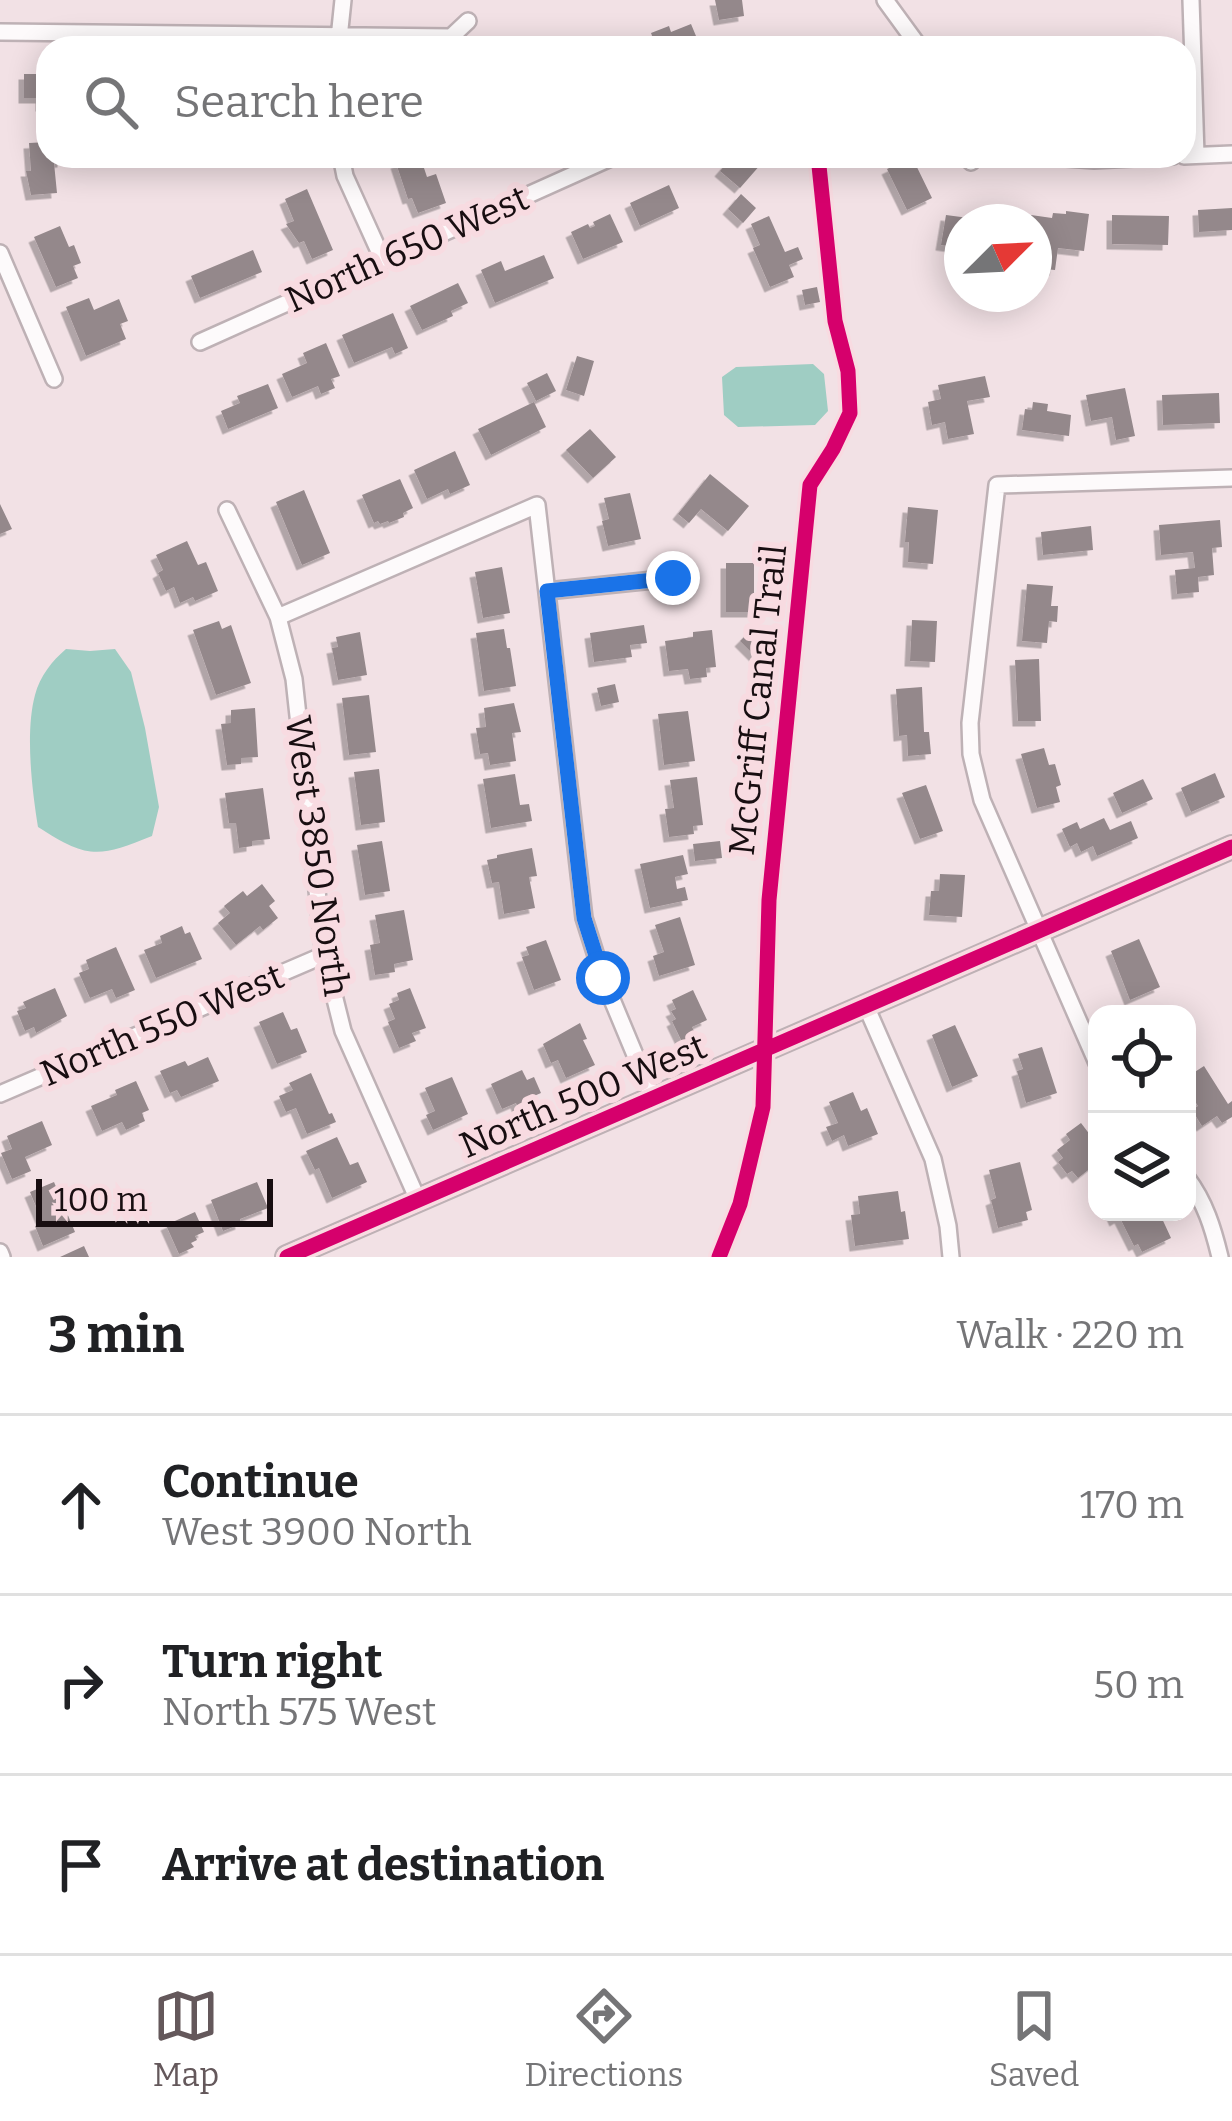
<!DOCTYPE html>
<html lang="en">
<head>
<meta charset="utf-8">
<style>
  :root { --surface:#fff; --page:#f2f2f2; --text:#202124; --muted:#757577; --line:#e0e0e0; --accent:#64585b }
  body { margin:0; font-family:Bitter,serif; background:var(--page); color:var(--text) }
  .controls { position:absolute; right:36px; bottom:36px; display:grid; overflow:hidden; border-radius:24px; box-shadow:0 6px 30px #0003 }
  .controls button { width:108px; height:108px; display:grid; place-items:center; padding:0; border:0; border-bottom:3px solid var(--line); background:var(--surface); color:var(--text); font:60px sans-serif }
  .compass { position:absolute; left:944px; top:204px; width:108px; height:108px; border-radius:50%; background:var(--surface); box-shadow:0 6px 30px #0003; rotate:66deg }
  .scale { position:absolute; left:36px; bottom:30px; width:237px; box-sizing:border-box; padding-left:12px; border:6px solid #180e11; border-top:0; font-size:33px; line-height:42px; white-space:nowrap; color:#180e11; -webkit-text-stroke:9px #f8dbe1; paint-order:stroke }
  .stop { position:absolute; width:36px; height:36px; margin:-27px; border:9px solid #1a73e8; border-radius:50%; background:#fff }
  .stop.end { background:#1a73e8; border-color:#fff; box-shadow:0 3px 12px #0008 }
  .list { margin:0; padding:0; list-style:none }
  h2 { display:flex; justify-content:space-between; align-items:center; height:156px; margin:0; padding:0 48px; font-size:51px }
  h2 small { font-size:39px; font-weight:400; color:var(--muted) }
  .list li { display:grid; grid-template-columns:78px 1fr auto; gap:36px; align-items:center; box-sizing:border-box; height:180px; padding:0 48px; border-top:3px solid var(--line) }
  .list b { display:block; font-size:45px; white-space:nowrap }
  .list p { margin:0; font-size:39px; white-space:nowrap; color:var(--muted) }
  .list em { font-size:39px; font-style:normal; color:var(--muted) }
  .icon { flex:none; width:66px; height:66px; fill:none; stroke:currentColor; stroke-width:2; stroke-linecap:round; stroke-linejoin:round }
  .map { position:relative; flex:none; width:1232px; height:1257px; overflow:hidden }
  .search { position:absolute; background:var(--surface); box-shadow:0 6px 30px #0003; left:36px; right:36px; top:36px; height:132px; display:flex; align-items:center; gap:30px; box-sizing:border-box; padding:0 42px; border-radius:36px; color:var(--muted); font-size:45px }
  .sheet { height:696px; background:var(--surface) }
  nav { display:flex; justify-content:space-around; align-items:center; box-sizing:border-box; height:168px; border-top:3px solid var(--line); background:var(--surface); font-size:33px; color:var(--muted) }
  nav a { display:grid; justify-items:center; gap:6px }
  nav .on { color:var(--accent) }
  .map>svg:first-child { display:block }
  .water { fill:#9fcdc3 }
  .building { fill:#94888b; filter:url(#shadow) }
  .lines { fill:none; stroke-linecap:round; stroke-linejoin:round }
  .street-casing { stroke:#beb1b5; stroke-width:20 }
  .secondary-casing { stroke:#beb1b5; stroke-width:26 }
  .street { stroke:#fdfafb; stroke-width:15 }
  .secondary { stroke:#f5eef0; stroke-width:21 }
  .cycleway-casing { stroke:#f8dbe1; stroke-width:22 }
  .cycleway { stroke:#d6006c; stroke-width:15 }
  .route { stroke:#1a73e8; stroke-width:15 }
  .labels { text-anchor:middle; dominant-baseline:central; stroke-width:12; stroke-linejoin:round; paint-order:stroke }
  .street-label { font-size:36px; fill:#180e11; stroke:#f8dbe1 }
</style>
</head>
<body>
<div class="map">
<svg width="1232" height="1257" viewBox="0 0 1232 1257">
  <defs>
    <filter id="shadow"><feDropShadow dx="-5.5" dy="5.5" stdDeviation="0" flood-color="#0004"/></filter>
  </defs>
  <rect width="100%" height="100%" fill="#f2e1e5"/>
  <!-- water -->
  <path class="water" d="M 813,364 L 824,374 L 828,411 L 815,425 L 738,427 L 724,415 L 722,377 L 736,367 Z
    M 66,649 L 90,651 L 115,649 L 131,672 L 145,728 L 159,807 L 152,836 C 98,858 88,859 38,827 C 32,790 25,732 35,695 C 40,676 52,661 66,649 Z"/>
  <!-- building -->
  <path class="building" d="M 715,0 L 742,0 L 744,16 L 719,20 Z
    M 691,24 L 701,48 L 637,48 L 654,41 L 651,33 L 669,26 L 671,32 Z
    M 525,36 L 550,48 L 519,48 Z
    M 24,74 L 48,74 L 48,106 L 41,106 L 41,98 L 24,98 Z
    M 48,142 L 48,156 L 63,156 L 63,162 L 54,163 L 57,193 L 31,195 L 26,171 L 31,171 L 29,143 Z
    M 420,156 L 427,177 L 436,174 L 446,203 L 418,213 L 412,198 L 408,199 L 396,163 Z
    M 733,156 L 768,156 L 740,188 L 720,171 Z
    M 912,157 L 932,198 L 907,210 L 887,169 Z
    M 669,185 L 679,208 L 640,226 L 630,203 Z
    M 307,189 L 333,250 L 312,259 L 304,241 L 299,243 L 286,224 L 294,221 L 285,199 Z
    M 741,194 L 756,208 L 743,223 L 728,209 Z
    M 1232,208 L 1232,230 L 1199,232 L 1198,210 Z
    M 1066,211 L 1089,214 L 1084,251 L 1058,248 L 1055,270 L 1034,268 L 1034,222 L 1030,222 L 1031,215 L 1052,218 L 1053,213 L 1066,214 Z
    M 610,214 L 623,242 L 583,259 L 571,232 L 588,224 L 590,228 L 595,226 L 593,222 Z
    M 946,215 L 976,219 L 976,222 L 962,222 L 962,248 L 941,245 Z
    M 1112,215 L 1169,216 L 1168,245 L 1112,244 Z
    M 769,216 L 785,252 L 798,247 L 803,259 L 789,265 L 794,277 L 770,287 L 753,248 L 760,245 L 751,224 Z
    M 60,226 L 69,247 L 74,245 L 81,263 L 73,266 L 78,278 L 56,287 L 34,237 Z
    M 253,250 L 262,272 L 200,298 L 191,276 Z
    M 544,255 L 554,278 L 495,303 L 481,270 L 501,261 L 505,271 Z
    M 458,283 L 468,303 L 451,311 L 453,316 L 422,330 L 410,306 Z
    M 817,287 L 820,302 L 805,305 L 802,290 Z
    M 89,298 L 94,310 L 119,299 L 128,321 L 120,324 L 126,339 L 86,356 L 66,307 Z
    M 393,313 L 408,348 L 395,354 L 392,347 L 354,363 L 342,335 Z
    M 326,343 L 340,376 L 331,379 L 335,388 L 321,394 L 318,386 L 292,397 L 282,374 L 307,363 L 303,353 Z
    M 577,356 L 594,361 L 584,396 L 566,390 Z
    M 547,373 L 556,391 L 536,401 L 527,383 Z
    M 985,376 L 990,397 L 967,401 L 974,434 L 948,439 L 945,422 L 932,425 L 928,402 L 941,399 L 938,385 Z
    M 268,384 L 278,408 L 228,429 L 221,411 L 240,403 L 237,396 Z
    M 1125,388 L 1135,436 L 1116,440 L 1112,417 L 1091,421 L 1086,395 Z
    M 1219,393 L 1220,423 L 1163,425 L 1162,395 Z
    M 534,402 L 546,427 L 491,455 L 478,429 Z
    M 1033,402 L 1048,404 L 1047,411 L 1071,415 L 1069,436 L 1022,430 L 1025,409 L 1032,410 Z
    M 590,429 L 616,457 L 593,478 L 566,450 Z
    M 455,451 L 470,485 L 450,494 L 448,489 L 427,499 L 414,470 Z
    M 710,474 L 749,506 L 728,531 L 701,509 L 689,523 L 678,514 Z
    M 400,479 L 413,508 L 403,513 L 404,517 L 389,523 L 388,521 L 380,524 L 378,521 L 374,523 L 362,495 Z
    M 304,490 L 330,553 L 302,565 L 276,502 Z
    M 630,493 L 641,539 L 608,546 L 602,521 L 609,519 L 604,498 Z
    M 0,504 L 12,529 L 0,534 Z
    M 908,507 L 938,510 L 933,564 L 908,562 L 909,542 L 905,542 Z
    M 1220,520 L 1222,547 L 1212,548 L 1214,575 L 1198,577 L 1199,592 L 1177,594 L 1175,570 L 1195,568 L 1193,552 L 1161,555 L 1159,525 Z
    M 1091,526 L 1093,550 L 1043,555 L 1041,532 Z
    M 187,541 L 198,565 L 206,562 L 218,591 L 195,601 L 193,597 L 180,603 L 174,587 L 166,591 L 158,573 L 163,570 L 156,555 Z
    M 726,563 L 754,563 L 754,612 L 726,612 Z
    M 502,567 L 510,613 L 483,618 L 475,572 Z
    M 1027,584 L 1053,586 L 1051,606 L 1058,606 L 1057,622 L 1049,621 L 1047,643 L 1022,641 Z
    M 912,620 L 937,621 L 935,662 L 910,661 Z
    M 219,621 L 222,629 L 231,625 L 251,683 L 216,695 L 193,630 Z
    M 644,625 L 647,643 L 630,645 L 632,657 L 594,662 L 590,633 Z
    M 754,627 L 770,643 L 756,657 L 740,641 Z
    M 504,629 L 507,648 L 510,648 L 516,686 L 484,691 L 476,633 Z
    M 712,630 L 716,667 L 706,668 L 707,677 L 690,679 L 688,669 L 669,671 L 665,641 L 693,637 L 693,632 Z
    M 360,632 L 367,675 L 338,680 L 332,648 L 338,647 L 336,637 Z
    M 1039,659 L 1041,721 L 1018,721 L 1015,660 Z
    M 615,684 L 619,702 L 601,706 L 597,688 Z
    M 922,687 L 924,732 L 929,732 L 931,754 L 908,756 L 907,735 L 899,736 L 896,689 Z
    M 369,695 L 376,752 L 349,755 L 342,698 Z
    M 514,703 L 521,732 L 512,733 L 516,761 L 490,765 L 488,753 L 480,754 L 476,728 L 486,727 L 484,708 Z
    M 255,708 L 258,757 L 241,758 L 241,764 L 227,765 L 221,724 L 231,723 L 231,710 Z
    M 688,711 L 695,761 L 664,765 L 658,714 Z
    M 1044,748 L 1049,765 L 1055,764 L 1061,785 L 1056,787 L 1060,802 L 1037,808 L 1021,754 Z
    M 379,769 L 385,822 L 361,825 L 354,772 Z
    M 1215,773 L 1225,797 L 1191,812 L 1181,788 Z
    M 515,774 L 520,805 L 529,804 L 532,821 L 491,828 L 483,779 Z
    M 697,777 L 703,825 L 693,826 L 694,834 L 669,837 L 665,809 L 674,808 L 670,780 Z
    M 1143,779 L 1153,799 L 1122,813 L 1113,793 Z
    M 926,785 L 943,831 L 920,839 L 902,793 Z
    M 263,788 L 270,839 L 252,841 L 252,846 L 239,848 L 236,823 L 229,823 L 225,793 Z
    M 1104,818 L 1110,830 L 1131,821 L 1138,838 L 1097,856 L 1093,846 L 1081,852 L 1077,843 L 1070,847 L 1062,829 L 1077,822 L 1080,829 Z
    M 382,841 L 390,891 L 365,895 L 357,845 Z
    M 720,841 L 722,858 L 695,861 L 693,844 Z
    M 532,848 L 537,876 L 529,877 L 535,908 L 504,914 L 499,882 L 492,883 L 487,860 L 497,858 L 497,855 Z
    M 683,855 L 688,874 L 675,877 L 677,889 L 685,887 L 688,900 L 650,908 L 640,864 Z
    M 940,874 L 965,875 L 962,917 L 929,915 L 931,891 L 939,891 Z
    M 262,884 L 275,901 L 269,906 L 278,918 L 263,930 L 260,926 L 236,945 L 218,923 L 230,913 L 224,906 L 243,891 L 247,896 Z
    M 404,910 L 413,960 L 394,964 L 395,972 L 375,975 L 370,945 L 380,943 L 375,915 Z
    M 680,917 L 695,965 L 659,976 L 653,956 L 664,952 L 655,925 Z
    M 182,926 L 185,934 L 190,932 L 202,959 L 156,978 L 144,950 L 162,943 L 160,936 Z
    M 1139,939 L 1160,987 L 1130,1000 L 1111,951 Z
    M 546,940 L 561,980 L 534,990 L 522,957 L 529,955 L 526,947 Z
    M 116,947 L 135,990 L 116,998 L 112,989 L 90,998 L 79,973 L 89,969 L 86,960 Z
    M 55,988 L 67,1016 L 36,1033 L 34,1027 L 25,1031 L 17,1011 L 26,1008 L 23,1002 Z
    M 410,988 L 426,1028 L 412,1033 L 416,1041 L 399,1048 L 388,1022 L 395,1019 L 389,1004 L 399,1000 L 397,993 Z
    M 693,990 L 707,1020 L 692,1027 L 697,1037 L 683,1044 L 672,1021 L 676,1019 L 671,1011 L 676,1009 L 672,1000 Z
    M 283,1012 L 291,1030 L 297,1028 L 307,1052 L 277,1064 L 259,1022 Z
    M 580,1023 L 587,1039 L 583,1040 L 595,1065 L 566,1078 L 558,1060 L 551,1063 L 543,1044 Z
    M 955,1025 L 978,1076 L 952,1087 L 932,1035 Z
    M 1042,1047 L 1057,1093 L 1026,1103 L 1017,1071 L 1023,1069 L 1018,1054 Z
    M 208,1057 L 219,1081 L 181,1097 L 177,1090 L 170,1093 L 160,1071 L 185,1061 L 188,1066 Z
    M 1204,1066 L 1228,1104 L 1232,1101 L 1232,1117 L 1222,1123 L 1217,1116 L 1202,1126 L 1192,1110 L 1198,1106 L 1187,1089 L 1187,1077 Z
    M 522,1070 L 527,1080 L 534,1077 L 541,1093 L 534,1096 L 536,1100 L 518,1108 L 516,1103 L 502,1109 L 491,1084 Z
    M 311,1073 L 329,1114 L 332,1113 L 336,1122 L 307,1134 L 296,1108 L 286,1112 L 279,1096 L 293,1090 L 289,1083 Z
    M 452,1077 L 468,1114 L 433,1130 L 426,1115 L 435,1111 L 425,1088 Z
    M 136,1081 L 149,1110 L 142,1113 L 145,1121 L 126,1130 L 122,1122 L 102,1131 L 91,1106 L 117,1095 L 115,1090 Z
    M 853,1092 L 861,1111 L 867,1108 L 878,1134 L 848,1146 L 844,1135 L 832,1141 L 826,1127 L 838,1123 L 829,1102 Z
    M 42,1121 L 52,1145 L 25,1157 L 31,1171 L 12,1179 L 1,1153 L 12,1149 L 7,1136 Z
    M 1081,1123 L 1097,1144 L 1097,1163 L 1078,1178 L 1072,1171 L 1067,1174 L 1058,1162 L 1063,1158 L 1057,1150 L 1070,1140 L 1066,1134 Z
    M 337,1137 L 350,1165 L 358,1162 L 367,1182 L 332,1198 L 319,1168 L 315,1170 L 306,1151 Z
    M 1020,1162 L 1032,1210 L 1026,1212 L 1028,1220 L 998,1228 L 991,1200 L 996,1198 L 989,1170 Z
    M 54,1182 L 75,1232 L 43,1246 L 35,1226 L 43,1223 L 30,1192 Z
    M 257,1182 L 268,1208 L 240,1219 L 241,1224 L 223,1231 L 211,1200 Z
    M 898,1191 L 901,1212 L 905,1211 L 909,1239 L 855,1246 L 851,1215 L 860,1214 L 858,1196 Z
    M 195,1212 L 204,1232 L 195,1236 L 197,1240 L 191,1243 L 194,1247 L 179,1254 L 166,1225 Z
    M 1111,1212 L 1150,1212 L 1151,1214 L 1159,1212 L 1171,1238 L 1142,1252 L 1138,1244 L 1134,1246 L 1120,1218 L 1115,1221 Z
    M 84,1246 L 89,1257 L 60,1257 Z"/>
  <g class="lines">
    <!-- street casing -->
    <g class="street-casing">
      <path id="street" d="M 885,0 L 920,48
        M 1191,0 L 1196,155
        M 0,32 L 451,37 L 468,21
        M 338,48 L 343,0
        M 341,156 L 345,176 L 383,260
        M 1038,156 L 1094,160 L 1173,156
        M 1184,156 L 1232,154
        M 971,162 L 978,156
        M 0,253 L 54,379
        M 200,342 L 615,156
        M 227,510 L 278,617 L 294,679 L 324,955 L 343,1031 L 418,1200
        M 547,591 L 673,578
        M 278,617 L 537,505 L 584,918 L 603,978 L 653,1098
        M 866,1006 L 933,1159 L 948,1226 L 951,1257
        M 1097,1063 L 982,800 L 971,754 L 970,723 L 997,485 L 1232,478
        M 0,1094 L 324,955
        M 1187,1178 C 1205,1202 1213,1228 1220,1257
        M 0,1252 L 2,1257"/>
    </g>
    <!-- secondary casing -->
    <g class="secondary-casing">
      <path id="secondary" d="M 287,1257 L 1232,847"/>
    </g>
    <!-- street -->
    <use href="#street" class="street"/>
    <!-- secondary -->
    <use href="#secondary" class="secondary"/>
    <!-- cycleway casing -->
    <g class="cycleway-casing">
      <path id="cycleway" d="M 287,1257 L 1232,847
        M 719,1257 L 740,1204 L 763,1107 L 769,900 L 810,485 L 833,449 L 850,413 L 848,371 L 835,321 L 818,156"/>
    </g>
    <!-- cycleway -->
    <use href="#cycleway" class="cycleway"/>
  </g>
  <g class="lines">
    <!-- route -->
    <path class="route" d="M 603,978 L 584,918 L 547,591 L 673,578"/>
  </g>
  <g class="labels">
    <!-- street labels -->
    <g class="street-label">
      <text transform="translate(407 249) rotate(-24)">North 650 West</text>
      <text transform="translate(758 700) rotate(-84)">McGriff Canal Trail</text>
      <text transform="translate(317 856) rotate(82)">West 3850 North</text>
      <text transform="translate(162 1025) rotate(-23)">North 550 West</text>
      <text transform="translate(583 1096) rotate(-23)">North 500 West</text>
    </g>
  </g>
</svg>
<div class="controls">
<button><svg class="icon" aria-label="locate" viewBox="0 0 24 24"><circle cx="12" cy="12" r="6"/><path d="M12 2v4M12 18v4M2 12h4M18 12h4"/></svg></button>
<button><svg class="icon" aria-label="layers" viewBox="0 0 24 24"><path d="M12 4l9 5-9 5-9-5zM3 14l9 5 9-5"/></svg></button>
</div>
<svg class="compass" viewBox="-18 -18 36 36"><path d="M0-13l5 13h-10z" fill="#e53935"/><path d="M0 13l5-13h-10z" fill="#757577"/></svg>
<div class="scale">100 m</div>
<div class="stop" style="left:603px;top:978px"></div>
<div class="stop end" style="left:673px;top:578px"></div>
<div class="search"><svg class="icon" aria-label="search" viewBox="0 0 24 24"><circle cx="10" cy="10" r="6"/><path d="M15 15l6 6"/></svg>Search here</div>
</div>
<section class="sheet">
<h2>3 min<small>Walk · 220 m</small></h2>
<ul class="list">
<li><svg class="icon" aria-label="ahead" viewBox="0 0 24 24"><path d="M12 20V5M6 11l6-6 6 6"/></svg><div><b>Continue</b><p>West 3900 North</p></div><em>170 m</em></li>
<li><svg class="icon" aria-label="right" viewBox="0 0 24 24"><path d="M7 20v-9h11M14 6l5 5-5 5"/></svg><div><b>Turn right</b><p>North 575 West</p></div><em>50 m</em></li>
<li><svg class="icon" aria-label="arrive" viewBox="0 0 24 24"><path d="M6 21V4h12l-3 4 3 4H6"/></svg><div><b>Arrive at destination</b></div></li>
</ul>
</section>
<nav>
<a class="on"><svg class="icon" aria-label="map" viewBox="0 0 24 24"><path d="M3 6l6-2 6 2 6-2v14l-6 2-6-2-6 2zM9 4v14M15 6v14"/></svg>Map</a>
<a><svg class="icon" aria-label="directions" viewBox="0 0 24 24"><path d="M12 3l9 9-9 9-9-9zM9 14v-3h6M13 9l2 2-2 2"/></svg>Directions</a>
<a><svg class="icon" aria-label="saved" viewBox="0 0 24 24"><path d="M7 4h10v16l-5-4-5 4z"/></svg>Saved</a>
</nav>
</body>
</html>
